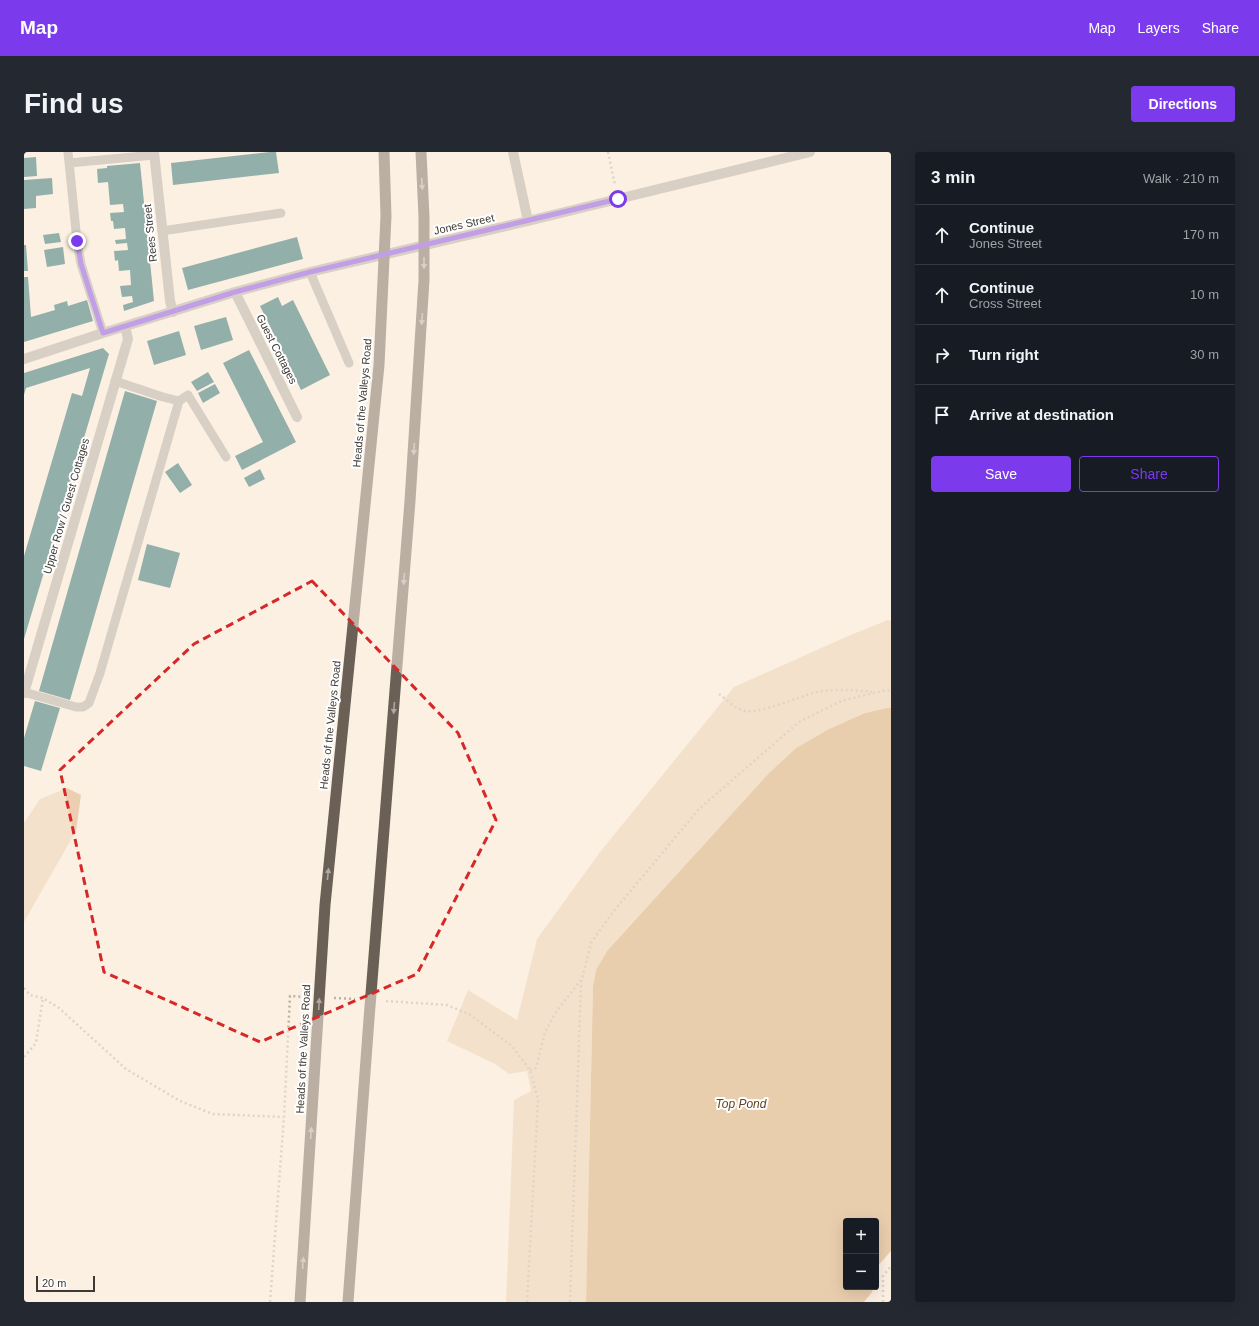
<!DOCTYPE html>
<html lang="en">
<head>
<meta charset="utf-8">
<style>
  :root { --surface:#171b24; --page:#242831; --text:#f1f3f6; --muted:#9ea1a6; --line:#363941; --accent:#7c3aed }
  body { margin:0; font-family:Helvetica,sans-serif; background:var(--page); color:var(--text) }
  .controls { position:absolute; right:12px; bottom:12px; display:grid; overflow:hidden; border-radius:4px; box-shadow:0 4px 16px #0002 }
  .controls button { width:36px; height:36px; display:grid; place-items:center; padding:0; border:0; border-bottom:1px solid var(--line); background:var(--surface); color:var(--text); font:20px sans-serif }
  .scale { position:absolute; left:12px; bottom:10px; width:59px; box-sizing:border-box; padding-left:4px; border:2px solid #3f3a35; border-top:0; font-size:11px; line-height:14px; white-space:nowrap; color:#3f3a35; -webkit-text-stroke:3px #fff; paint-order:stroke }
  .stop { position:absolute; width:12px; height:12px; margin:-9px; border:3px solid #7c3aed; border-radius:50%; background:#fff }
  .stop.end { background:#7c3aed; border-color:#fff; box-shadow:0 1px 4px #0008 }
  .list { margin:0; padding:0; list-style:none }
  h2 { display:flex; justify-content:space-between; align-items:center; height:52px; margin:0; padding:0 16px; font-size:17px }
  h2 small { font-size:13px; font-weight:400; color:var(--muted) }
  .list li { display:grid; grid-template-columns:26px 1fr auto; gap:12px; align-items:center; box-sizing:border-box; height:60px; padding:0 16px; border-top:1px solid var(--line) }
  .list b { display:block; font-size:15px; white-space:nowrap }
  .list p { margin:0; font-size:13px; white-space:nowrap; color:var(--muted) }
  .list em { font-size:13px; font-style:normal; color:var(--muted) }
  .actions { display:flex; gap:8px; padding:12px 16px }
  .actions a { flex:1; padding:9px 0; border:1px solid var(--accent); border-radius:4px; text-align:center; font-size:14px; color:var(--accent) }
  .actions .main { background:var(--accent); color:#fff }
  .icon { flex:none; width:22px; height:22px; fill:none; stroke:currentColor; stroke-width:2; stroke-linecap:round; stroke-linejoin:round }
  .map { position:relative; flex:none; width:867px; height:1150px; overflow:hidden; border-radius:4px }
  header { display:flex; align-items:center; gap:24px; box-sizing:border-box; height:56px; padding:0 20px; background:var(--accent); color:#fff }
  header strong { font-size:19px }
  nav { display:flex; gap:22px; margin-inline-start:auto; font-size:14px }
  .intro { display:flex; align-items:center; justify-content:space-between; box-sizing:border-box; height:96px; padding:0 24px }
  h1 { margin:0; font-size:28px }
  .button { padding:10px 18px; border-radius:4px; background:var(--accent); color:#fff; font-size:14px; font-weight:700 }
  main { display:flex; gap:24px; padding:0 24px }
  aside { flex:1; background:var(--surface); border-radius:4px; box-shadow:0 4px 16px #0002 }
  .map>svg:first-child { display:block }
  .green { fill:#eccfb0 }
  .water { fill:#d2a570 }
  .building { fill:#156066 }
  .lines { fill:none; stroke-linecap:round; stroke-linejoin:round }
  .path { stroke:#bbb1a6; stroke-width:2.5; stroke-dasharray:2 3; stroke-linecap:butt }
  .service { stroke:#ada8a3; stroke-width:9 }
  .minor { stroke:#ada8a3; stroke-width:10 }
  .trunk { stroke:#6a6056; stroke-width:11 }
  .oneway { fill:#ada8a2 }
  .route { stroke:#7c3aed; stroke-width:5 }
  .marked { fill:none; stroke:#d62828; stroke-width:3; stroke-dasharray:8 5; stroke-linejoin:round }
  .labels { text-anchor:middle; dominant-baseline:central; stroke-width:4; stroke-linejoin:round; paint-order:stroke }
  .street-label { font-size:11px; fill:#3f3a35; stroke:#fff }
  .water-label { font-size:12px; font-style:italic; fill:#63431c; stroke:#fff }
</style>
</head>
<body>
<header>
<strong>Map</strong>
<nav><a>Map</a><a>Layers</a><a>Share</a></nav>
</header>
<div class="intro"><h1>Find us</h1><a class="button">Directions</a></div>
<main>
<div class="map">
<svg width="867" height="1150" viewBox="0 0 867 1150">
  <rect width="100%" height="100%" fill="#fcf0e2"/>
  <!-- green -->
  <path class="green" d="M 864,468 L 867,469 L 867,556 L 841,561 L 805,577 L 772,596 L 745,621 L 583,799 L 572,818 L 569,834 L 562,1150 L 482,1150 L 490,948 L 507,939 L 503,919 L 485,922 L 471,912 L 423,889 L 444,838 L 493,868 L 513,787 L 576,700 L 710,535 L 824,484 Z
    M 43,636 L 57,643 L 52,679 L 0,770 L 0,671 L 16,647 Z"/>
  <!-- water -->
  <path class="water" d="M 863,556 L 867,556 L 867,1099 L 853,1115 L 852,1120 L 852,1069 L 822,1069 L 822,1135 L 849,1135 L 848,1140 L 840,1150 L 562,1150 L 569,834 L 572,818 L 583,799 L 745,621 L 772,596 L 805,577 L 841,561 Z"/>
  <!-- building -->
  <path class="building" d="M 246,0 L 252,0 L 255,21 L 149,33 L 147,11 Z
    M 12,5 L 13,24 L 0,25 L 0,6 Z
    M 116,11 L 130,149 L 100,159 L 99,153 L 109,150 L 108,144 L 98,145 L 96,134 L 107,133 L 106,118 L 95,119 L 94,108 L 91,109 L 90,99 L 104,98 L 103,91 L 92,92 L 91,88 L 102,87 L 101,76 L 90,77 L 89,69 L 87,69 L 86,61 L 100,60 L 99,52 L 86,53 L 84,30 L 74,31 L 73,17 L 83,16 L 83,14 Z
    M 28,26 L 29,42 L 12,44 L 12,56 L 0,57 L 0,28 Z
    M 35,81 L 37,90 L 21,92 L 19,83 Z
    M 273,85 L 279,107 L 164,138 L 158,116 Z
    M 0,93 L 2,93 L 4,119 L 0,119 Z
    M 39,95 L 41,112 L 23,115 L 20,98 Z
    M 0,125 L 4,125 L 7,165 L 31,158 L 30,153 L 43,149 L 44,154 L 63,148 L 69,169 L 0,190 Z
    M 254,145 L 258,154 L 269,148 L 306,223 L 277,238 L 236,154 Z
    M 202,165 L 209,188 L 177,198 L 170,174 Z
    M 155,179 L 162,203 L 130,213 L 123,189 Z
    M 79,196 L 85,202 L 0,487 L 0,404 L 48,241 L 58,244 L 66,216 L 2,236 L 0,243 L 0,221 Z
    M 225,198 L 272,290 L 218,318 L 211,304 L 239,290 L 199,211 Z
    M 184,220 L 190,230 L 173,239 L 167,230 Z
    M 191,232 L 196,241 L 179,251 L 174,241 Z
    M 101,239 L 133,249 L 46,548 L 15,539 Z
    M 154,311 L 168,333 L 156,341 L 141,320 Z
    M 236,317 L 241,327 L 225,335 L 220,326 Z
    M 123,392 L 156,401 L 146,436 L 114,428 Z
    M 11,549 L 36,556 L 17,619 L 0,614 L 0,586 Z"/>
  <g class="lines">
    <!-- path -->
    <path class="path" d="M 584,0 L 591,33
      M 695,542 C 702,547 711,557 721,559 C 735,562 774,545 789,541 C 808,536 829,538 848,540
      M 0,836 L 6,843 L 19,846 L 35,856 L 102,917 L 156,949 L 189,962 L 260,965
      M 310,846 L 331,847
      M 362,849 L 423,853 L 445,862 L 488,894 L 506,918 L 514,948 L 503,1150
      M 0,905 L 12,891 L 19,846
      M 506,918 L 512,916 L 521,880 L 532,860 L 557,828
      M 246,1150 L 260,965 L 266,844 L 281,845
      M 546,1150 L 557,831 L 567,791 L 589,760 L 675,657 L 775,570 L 817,549 L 862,538 L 867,539
      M 859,1150 L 859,1124 L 867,1114"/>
    <!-- service -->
    <path class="service" d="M 44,0 L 53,89 L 57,112 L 79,181
      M 45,11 L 130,3
      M 138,79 L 257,61
      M 286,120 L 325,211
      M 155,249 L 164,243 L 202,305
      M 0,540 L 52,555 L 59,555 L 65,551 L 76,521 L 155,249 L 139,245 L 91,229"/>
    <!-- minor -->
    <path class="minor" d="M 130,0 L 146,149 L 149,160
      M 489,0 L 504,69
      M 211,140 L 273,265
      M 0,207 L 79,181 L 211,140 L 286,120 L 504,69 L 786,0
      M 0,541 L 104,187 L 101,174"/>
    <!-- trunk -->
    <path class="trunk" d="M 276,1150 L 301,753 L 355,213 L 362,64 L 360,0
      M 324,1150 L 345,867 L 386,349 L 400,128 L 400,65 L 397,0"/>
  </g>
  <!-- one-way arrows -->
  <defs><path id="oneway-solid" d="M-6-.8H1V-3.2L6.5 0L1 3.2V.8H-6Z"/></defs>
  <g class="oneway">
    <use href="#oneway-solid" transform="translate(398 32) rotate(87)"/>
    <use href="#oneway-solid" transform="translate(400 111) rotate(90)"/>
    <use href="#oneway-solid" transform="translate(398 167) rotate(94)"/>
    <use href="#oneway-solid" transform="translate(390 297) rotate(94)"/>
    <use href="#oneway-solid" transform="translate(380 427) rotate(95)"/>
    <use href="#oneway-solid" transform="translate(370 556) rotate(95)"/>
    <use href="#oneway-solid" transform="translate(304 722) rotate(-84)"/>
    <use href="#oneway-solid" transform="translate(295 852) rotate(-87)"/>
    <use href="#oneway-solid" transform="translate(287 981) rotate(-87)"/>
    <use href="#oneway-solid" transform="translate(279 1111) rotate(-86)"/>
  </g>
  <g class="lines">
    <!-- route -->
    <path class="route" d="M 53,89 L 57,112 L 79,181 L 211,140 L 286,120 L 594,47"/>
  </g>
  <!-- marked area -->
  <path d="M0 0H867V1150H0ZM 288,429 L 434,581 L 472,668 L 393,822 L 236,890 L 80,820 L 36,618 L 170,492 Z" fill="#fcf0e2" fill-opacity=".55" fill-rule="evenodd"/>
  <path class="marked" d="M 288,429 L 434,581 L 472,668 L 393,822 L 236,890 L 80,820 L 36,618 L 170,492 Z"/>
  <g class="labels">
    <!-- street labels -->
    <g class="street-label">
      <text transform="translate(440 72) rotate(-13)">Jones Street</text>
      <text transform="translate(126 81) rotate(-96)">Rees Street</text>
      <text transform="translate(253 197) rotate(63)">Guest Cottages</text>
      <text transform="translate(338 251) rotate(-85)">Heads of the Valleys Road</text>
      <text transform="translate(42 354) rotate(-74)">Upper Row / Guest Cottages</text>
      <text transform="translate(306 573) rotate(-84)">Heads of the Valleys Road</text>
      <text transform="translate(279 897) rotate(-87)">Heads of the Valleys Road</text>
    </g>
    <!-- water labels -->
    <g class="water-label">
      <text x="717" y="952">Top Pond</text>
    </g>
  </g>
</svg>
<div class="controls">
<button>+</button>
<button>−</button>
</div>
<div class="scale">20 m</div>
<div class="stop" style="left:594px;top:47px"></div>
<div class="stop end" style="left:53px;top:89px"></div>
</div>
<aside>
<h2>3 min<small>Walk · 210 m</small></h2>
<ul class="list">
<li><svg class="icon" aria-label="ahead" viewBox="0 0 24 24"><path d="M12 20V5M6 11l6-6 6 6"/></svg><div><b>Continue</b><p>Jones Street</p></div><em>170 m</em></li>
<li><svg class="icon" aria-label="ahead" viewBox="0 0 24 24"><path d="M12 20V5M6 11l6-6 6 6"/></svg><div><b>Continue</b><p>Cross Street</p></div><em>10 m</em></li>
<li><svg class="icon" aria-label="right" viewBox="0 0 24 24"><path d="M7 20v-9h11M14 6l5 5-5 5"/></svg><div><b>Turn right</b></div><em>30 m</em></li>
<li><svg class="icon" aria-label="arrive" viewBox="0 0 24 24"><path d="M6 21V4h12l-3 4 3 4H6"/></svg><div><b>Arrive at destination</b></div></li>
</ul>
<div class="actions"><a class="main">Save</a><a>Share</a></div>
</aside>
</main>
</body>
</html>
